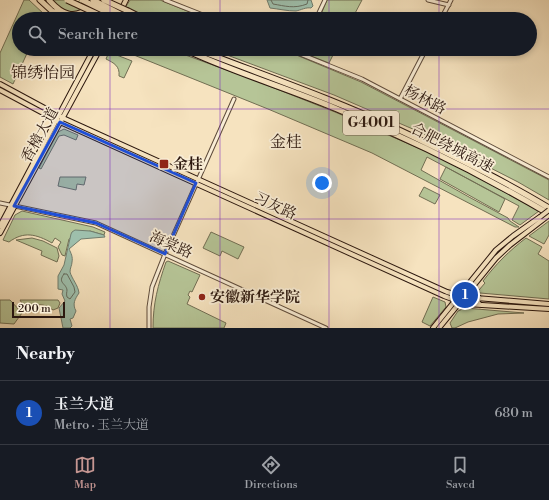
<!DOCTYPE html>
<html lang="en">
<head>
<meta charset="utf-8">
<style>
  :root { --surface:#171b24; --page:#20242c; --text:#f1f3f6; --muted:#9ea1a6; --line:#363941; --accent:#c59692 }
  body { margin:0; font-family:"Libre Bodoni","Noto Serif SC",serif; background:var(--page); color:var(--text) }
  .scale { position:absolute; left:12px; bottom:10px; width:53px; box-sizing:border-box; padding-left:4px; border:2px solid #2c180f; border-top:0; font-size:11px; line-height:14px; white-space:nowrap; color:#2c180f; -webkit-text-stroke:3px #f9edd5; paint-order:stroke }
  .you { position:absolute; left:322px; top:183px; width:14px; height:14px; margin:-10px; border:3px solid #fff; border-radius:50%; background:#1a73e8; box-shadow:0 0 0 6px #1a73e833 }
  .badge { display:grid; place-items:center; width:26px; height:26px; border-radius:50%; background:var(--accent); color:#fff; font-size:13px; font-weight:700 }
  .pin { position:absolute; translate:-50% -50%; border:2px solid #fff; box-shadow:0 1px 4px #0006 }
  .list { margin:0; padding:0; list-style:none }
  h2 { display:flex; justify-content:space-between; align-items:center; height:52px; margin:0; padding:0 16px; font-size:17px }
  h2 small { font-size:13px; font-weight:400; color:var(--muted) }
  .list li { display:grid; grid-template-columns:26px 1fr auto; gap:12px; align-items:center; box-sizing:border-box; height:64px; padding:0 16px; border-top:1px solid var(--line) }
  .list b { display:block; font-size:15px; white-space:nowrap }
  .list p { margin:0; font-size:13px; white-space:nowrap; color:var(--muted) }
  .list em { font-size:13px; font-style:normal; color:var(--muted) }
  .icon { flex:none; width:22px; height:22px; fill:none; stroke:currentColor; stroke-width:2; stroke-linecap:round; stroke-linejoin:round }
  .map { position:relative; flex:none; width:549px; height:328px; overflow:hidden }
  .search { position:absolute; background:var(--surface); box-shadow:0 2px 6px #0003; left:12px; right:12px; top:12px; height:44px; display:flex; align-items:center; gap:10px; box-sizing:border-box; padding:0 14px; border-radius:22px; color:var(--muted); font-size:15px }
  .sheet { height:116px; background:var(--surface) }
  nav { display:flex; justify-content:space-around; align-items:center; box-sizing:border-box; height:56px; border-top:1px solid var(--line); background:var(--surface); font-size:11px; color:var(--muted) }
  nav a { display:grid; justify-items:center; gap:2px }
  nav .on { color:var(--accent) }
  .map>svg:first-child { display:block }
  .green { fill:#b6c597; stroke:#716e53 }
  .water { fill:#9ebfac; stroke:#707c6d }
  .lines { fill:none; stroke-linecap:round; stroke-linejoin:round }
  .shore { stroke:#656c5e; stroke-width:1 }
  .minor-casing { stroke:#5e4b3b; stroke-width:5 }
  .major-casing { stroke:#2c180f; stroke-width:6 }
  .highway-casing { stroke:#2c180f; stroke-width:7 }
  .minor { stroke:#f9edd5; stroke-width:3 }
  .major { stroke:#f6e3bf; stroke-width:4 }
  .highway { stroke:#f6e3bf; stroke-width:5 }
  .major-bridge-casing { stroke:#2c180f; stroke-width:6; stroke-linecap:butt }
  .highway-bridge-casing { stroke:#2c180f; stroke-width:7; stroke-linecap:butt }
  .major-bridge { stroke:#f6e3bf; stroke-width:4 }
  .highway-bridge { stroke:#f6e3bf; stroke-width:5 }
  .marked { fill:#1d4ed8; fill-opacity:0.2; stroke:#1d4ed8; stroke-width:3; stroke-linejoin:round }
  .grid { fill:none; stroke:#7b2cbf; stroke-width:1; stroke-opacity:0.55 }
  .poi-dot { fill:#8f2418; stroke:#f9edd5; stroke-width:1.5 }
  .labels { text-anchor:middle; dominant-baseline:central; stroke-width:3.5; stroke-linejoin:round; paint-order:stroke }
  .shield { fill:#f9edd5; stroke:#6a584a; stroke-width:1 }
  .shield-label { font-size:14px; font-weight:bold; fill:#2c180f }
  .street-label { font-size:15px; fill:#2c180f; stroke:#f9edd5 }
  .poi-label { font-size:15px; font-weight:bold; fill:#2c180f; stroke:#f9edd5; text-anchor:start }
  .neighbourhood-label { font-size:16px; fill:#2c180f; stroke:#f9edd5 }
</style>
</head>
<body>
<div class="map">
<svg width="549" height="328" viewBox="0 0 549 328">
  <rect width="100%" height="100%" fill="#f6e3bf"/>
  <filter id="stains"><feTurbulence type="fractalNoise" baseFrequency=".005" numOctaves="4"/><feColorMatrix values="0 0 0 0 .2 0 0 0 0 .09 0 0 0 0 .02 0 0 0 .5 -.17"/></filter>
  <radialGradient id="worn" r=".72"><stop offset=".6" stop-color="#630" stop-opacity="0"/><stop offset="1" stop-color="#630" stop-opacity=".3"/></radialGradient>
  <!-- green -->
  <path class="green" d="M 24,0 L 29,0 L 45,15 L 43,19 L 19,19 L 19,49 L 29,49 L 13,84 L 0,77 L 0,53 Z
    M 50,0 L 74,0 L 78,2 L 80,0 L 91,0 C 78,20 65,12 50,0 Z
    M 130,0 L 160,0 L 207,19 L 148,19 L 125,8 Z
    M 327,0 L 362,0 L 352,19 L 319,19 Z
    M 119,49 L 169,49 L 254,80 L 335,112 L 446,160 L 539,211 L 520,225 L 512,220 L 519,206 L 427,157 L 421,170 L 469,197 L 508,218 L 510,221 L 519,227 L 515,227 L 372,153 L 268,109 Z
    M 211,49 L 282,49 L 361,82 L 549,180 L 549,200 L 518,182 L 422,133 L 334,95 Z
    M 305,49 L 336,49 L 329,63 L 306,54 Z
    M 109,52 L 132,61 L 124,78 L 119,76 C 120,66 114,63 106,59 Z
    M 64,129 L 78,135 L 76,140 L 64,135 L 59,136 L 41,169 L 39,168 L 58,132 Z
    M 446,167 L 505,199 L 499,212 L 440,179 Z
    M 60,177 L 86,177 L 84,185 L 77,184 L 76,190 L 58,186 Z
    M 424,187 L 440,195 L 435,204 L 419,196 Z
    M 22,211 L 93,227 L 105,232 L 104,235 L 90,231 L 69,239 L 65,256 L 62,255 L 58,247 L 61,242 L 55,238 L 52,243 C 36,234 24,231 9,242 L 3,240 L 15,215 Z
    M 549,221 L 549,235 L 544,244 L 529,236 Z
    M 211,232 L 244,247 L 238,259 L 222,251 L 220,256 L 203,248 Z
    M 32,238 L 43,241 L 57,248 L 59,256 L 57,262 L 41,255 L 42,251 L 16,240 Z
    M 526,238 L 542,247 L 538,254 L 549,261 L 549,299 L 480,293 L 477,289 L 479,290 L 485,283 L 483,281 C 496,264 509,251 526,238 Z
    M 168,261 L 200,275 L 192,292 L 190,291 L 188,295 L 190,297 L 187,304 L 226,323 L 224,328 L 153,328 C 153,303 158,285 166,262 Z
    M 433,297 L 445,302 L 446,307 L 430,326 L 422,322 Z
    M 0,300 L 10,300 L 22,313 L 14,324 L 0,323 Z
    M 20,300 L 58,300 L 60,303 L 58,308 L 53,310 C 45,303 34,303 26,310 Z
    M 465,308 L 524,313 L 498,314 L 468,322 L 455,328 L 452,328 L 450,323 L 458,311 Z"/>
  <!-- water -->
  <path class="water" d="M 267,0 L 311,0 L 313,6 L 311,8 C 306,7 301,10 296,11 C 287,11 279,9 270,8 Z
    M 75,230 L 90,231 L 104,235 L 105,237 L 81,239 L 69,249 C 71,253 73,257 72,262 C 72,265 70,268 70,272 C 72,279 78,285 79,293 C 75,299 72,304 76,311 L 73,318 L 70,319 L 72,326 L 70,328 L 63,328 L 59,308 L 65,301 L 62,294 L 63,290 L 58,289 L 58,276 L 64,265 L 71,234 L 72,232 Z"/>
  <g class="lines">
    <!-- shore -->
    <path class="shore" d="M 271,0 L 273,4 C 285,6 294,9 307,4 L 308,0
      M 64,274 L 67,274 L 74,287 L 75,292 L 70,299 L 67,297 C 66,294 67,292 67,290 C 66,283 57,283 64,274 Z"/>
    <!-- minor casing -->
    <g class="minor-casing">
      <path id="minor" d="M 165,0 L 213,19
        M 428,0 L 449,5
        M 316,19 L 325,0
        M 441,19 L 451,0
        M 288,49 L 362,79 L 549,177
        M 400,99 L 426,49
        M 0,203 L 96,223 L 326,328
        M 149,328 L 149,307 L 152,287 L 165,254 L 234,99"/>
    </g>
    <!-- major casing -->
    <g class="major-casing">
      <path id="major" d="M 121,10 L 126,0
        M 0,84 L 63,118 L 447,292 L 464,297 L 549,304
        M 0,90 L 60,122 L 444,296 L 466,304 L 549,309
        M 0,226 L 94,49
        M 0,233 L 100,49
        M 474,287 L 472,295 L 480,298 L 477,301 L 480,305
        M 433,328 L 496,250 L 513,236 L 540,217
        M 439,328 L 496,258 L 510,245 L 549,215"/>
    </g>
    <!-- highway casing -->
    <g class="highway-casing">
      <path id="highway" d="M 40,0 L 52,11 L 70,19
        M 49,0 C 61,14 74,21 90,7
        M 128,11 L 144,19
        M 78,19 C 89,17 99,13 101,0
        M 184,49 C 233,72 287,88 337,109 C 410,139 481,174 549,214
        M 196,49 C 263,75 333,99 399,130 C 450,154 501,179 549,208"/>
    </g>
    <!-- minor -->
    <use href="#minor" class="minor"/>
    <!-- major -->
    <use href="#major" class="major"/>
    <!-- highway -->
    <use href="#highway" class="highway"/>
    <!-- major-bridge casing -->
    <g class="major-bridge-casing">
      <path id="major-bridge" d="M 540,217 L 549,210"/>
    </g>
    <!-- highway-bridge casing -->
    <g class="highway-bridge-casing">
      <path id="highway-bridge" d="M 67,0 L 108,19
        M 82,0 L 121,19
        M 93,0 L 126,17
        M 104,0 L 128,11"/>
    </g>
    <!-- major-bridge -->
    <use href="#major-bridge" class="major-bridge"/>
    <!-- highway-bridge -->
    <use href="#highway-bridge" class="highway-bridge"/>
  </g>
  <!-- marked area -->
  <path class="marked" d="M 60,122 L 196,183 L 165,254 L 96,223 L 14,206 Z"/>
  <!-- grid -->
  <path class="grid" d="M 110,0 L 110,19M 220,0 L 220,19M 329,0 L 329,19M 439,0 L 439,19M 110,49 L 110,328M 220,49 L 220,328M 329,49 L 329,328M 439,49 L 439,328M 0,109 L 549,109M 0,219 L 549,219"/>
  <!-- markers -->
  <g class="poi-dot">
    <rect x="159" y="159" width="10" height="10" rx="2"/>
    <circle cx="202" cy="297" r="4"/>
  </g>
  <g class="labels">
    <!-- shield labels -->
    <rect class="shield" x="343" y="111" width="56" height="24" rx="3"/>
    <g class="shield-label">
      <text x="371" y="123">G4001</text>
    </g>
    <!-- street labels -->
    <g class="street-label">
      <text transform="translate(425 100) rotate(28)">杨林路</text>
      <text transform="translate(40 135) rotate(-61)">香樟大道</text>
      <text transform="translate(452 148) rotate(27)">合肥绕城高速</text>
      <text transform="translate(275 206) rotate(25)">习友路</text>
      <text transform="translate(171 245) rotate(24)">海棠路</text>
    </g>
    <!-- poi labels -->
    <g class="poi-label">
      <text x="173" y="164">金桂</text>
      <text x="210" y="297">安徽新华学院</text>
    </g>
    <!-- neighbourhood labels -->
    <g class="neighbourhood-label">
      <text x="43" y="73">锦绣怡园</text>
      <text x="286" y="142">金桂</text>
    </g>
  </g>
  <rect width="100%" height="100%" filter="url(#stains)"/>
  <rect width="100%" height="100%" fill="url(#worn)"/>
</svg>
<div class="scale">200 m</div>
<div class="you"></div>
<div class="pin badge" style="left:465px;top:295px;background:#1a4fb4">1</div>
<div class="search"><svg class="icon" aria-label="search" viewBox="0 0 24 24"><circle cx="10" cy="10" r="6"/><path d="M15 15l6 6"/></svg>Search here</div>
</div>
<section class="sheet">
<h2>Nearby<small></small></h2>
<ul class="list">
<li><span class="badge" style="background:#1a4fb4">1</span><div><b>玉兰大道</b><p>Metro · 玉兰大道</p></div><em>680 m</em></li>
</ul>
</section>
<nav>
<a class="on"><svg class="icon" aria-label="map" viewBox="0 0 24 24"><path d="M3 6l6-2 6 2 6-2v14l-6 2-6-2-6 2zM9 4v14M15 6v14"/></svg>Map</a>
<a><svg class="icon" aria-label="directions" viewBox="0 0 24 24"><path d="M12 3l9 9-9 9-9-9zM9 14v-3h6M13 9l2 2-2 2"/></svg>Directions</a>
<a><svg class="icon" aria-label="saved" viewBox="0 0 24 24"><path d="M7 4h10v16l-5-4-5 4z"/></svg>Saved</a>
</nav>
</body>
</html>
